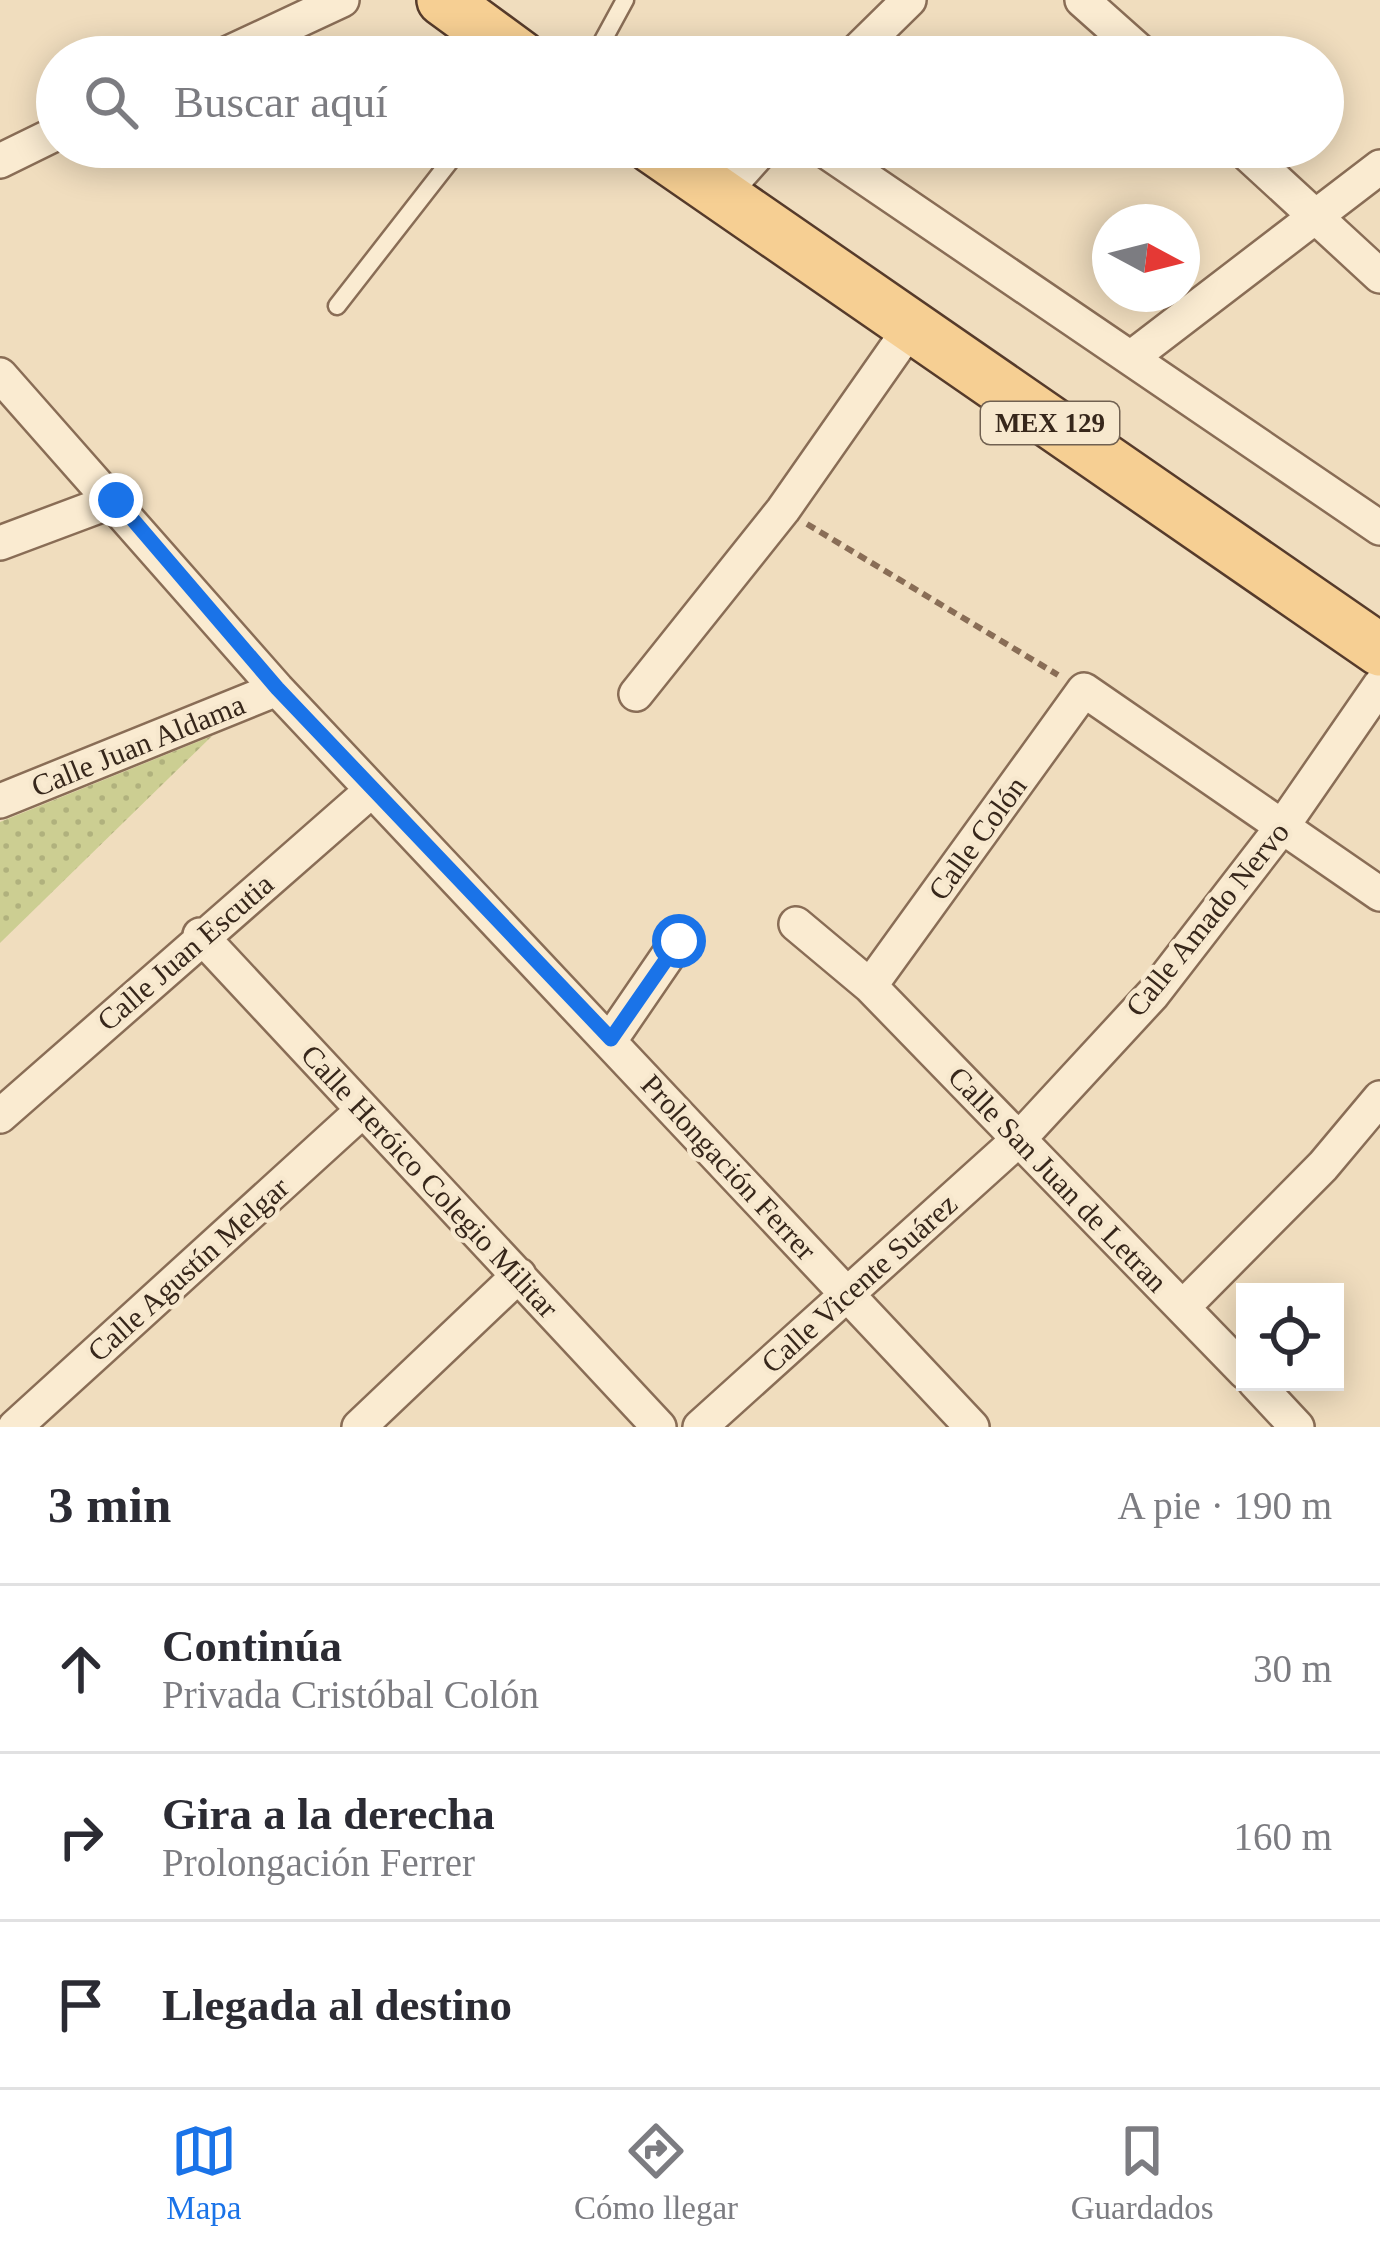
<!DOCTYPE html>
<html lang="es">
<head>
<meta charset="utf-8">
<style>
  :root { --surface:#fff; --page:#f7f7f7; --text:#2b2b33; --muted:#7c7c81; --line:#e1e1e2; --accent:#1a73e8 }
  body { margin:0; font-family:Georgia,serif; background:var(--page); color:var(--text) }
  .controls { position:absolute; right:36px; bottom:36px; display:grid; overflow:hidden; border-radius:0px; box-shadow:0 6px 30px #0003 }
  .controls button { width:108px; height:108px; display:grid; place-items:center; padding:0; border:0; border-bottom:3px solid var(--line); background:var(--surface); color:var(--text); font:60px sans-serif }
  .compass { position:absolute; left:1092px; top:204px; width:108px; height:108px; border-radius:50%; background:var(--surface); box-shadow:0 6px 30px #0003; rotate:97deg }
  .stop { position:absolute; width:36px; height:36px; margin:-27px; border:9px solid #1a73e8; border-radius:50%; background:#fff }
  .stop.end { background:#1a73e8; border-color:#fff; box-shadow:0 3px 12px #0008 }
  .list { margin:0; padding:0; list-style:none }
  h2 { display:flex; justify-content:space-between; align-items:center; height:156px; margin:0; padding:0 48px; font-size:51px }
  h2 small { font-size:39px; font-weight:400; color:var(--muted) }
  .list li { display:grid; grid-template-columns:78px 1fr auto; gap:36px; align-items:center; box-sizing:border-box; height:168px; padding:0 48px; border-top:3px solid var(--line) }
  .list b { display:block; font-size:45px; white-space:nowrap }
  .list p { margin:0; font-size:39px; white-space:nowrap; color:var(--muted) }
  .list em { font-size:39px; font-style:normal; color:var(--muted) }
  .icon { flex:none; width:66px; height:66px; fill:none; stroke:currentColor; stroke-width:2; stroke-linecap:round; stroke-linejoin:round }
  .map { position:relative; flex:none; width:1380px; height:1427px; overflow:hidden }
  .search { position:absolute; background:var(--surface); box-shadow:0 6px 30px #0003; left:36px; right:36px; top:36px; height:132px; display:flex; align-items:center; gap:30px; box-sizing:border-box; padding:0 42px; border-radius:66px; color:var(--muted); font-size:45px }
  .sheet { height:660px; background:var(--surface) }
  nav { display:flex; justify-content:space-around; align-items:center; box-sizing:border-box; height:168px; border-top:3px solid var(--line); background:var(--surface); font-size:33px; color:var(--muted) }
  nav a { display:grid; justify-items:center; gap:6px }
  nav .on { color:var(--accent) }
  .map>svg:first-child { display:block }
  .park { fill:url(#park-dots) }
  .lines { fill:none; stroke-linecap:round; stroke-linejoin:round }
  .lane-casing { stroke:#896d56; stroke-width:21 }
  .street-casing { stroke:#896d56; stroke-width:38 }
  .primary-casing { stroke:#563b2b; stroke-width:56 }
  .path { stroke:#896d56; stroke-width:6; stroke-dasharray:9 6; stroke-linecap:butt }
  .lane { stroke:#faebd1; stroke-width:16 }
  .street { stroke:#faebd1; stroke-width:33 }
  .primary { stroke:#f6cf93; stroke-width:51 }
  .route { stroke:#1a73e8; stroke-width:15 }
  .labels { text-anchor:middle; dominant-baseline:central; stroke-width:9; stroke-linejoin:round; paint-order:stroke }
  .shield { fill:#f7e8ce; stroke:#716151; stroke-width:3 }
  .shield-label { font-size:27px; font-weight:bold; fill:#37271b }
  .street-label { font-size:30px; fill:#37271b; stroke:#f7e8ce }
</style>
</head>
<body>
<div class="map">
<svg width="1380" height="1427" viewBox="0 0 1380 1427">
  <defs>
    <pattern id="park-dots" width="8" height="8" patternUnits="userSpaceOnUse" patternTransform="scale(3)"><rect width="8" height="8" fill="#ccce92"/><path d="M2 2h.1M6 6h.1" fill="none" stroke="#b0b17d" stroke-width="1.8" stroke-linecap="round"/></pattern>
  </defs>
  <rect width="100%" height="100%" fill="#f0ddbe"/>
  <!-- park -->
  <path class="park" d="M 212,736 L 0,943 L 0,822 Z"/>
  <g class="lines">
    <!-- lane casing -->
    <g class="lane-casing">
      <path id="lane" d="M 594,57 L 625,0
        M 337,306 L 461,147"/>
    </g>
    <!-- street casing -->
    <g class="street-casing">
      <path id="street" d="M 1082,0 L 1146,57
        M 220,57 L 342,0
        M 851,57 L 909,0
        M 820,147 L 1380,528
        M 1240,147 L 1380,276
        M 0,161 L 57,133
        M 722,194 L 764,147
        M 1132,357 L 1380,167
        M 0,375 L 277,689 L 972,1427
        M 0,543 L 115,500
        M 636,694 L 783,510 L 911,327
        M 0,801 L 277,689
        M 796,924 L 870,986 L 1245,1372
        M 200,935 L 659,1427
        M 870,986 L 1084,690 L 1380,894
        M 611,1039 L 678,941
        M 0,1116 L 372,790
        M 1183,1307 L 1323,1166 L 1380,1098
        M 1255,1382 L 1297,1427
        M 15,1427 L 362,1111
        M 359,1427 L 519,1275
        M 700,1427 L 1018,1140 L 1153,994 L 1282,827 L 1380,685"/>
    </g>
    <!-- primary casing -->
    <g class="primary-casing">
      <path id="primary" d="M 443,0 L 521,57
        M 652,147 L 1380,650"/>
    </g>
    <!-- path -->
    <path class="path" d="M 807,524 L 1058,675"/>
    <!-- lane -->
    <use href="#lane" class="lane"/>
    <!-- street -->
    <use href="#street" class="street"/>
    <!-- primary -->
    <use href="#primary" class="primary"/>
  </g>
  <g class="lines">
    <!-- route -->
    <path class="route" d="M 116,500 L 277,688 L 611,1039 L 679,941"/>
  </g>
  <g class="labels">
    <!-- shield labels -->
    <rect class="shield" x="981" y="402" width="138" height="42" rx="9"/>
    <g class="shield-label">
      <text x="1050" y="423">MEX 129</text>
    </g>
    <!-- street labels -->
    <g class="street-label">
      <text transform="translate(138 745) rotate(-22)">Calle Juan Aldama</text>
      <text transform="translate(977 838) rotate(-54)">Calle Colón</text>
      <text transform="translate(1207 919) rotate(-51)">Calle Amado Nervo</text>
      <text transform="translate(185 952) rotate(-41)">Calle Juan Escutia</text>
      <text transform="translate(729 1167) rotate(47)">Prolongación Ferrer</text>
      <text transform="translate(1058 1179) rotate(46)">Calle San Juan de Letran</text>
      <text transform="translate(430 1181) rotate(47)">Calle Heróico Colegio Militar</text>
      <text transform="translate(188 1269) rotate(-42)">Calle Agustín Melgar</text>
      <text transform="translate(859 1283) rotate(-42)">Calle Vicente Suárez</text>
    </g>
  </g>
</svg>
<div class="controls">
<button><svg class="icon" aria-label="locate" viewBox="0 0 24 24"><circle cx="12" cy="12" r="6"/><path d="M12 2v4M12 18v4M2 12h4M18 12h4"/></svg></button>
</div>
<svg class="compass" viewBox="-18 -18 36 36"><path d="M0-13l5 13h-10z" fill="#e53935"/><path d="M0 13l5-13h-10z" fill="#7c7c81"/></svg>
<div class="stop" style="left:679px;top:941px"></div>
<div class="stop end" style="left:116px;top:500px"></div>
<div class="search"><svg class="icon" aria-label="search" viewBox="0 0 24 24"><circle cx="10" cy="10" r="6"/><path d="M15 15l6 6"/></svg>Buscar aquí</div>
</div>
<section class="sheet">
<h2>3 min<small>A pie · 190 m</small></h2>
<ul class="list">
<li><svg class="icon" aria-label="ahead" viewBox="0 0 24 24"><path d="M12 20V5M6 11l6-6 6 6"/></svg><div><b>Continúa</b><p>Privada Cristóbal Colón</p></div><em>30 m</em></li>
<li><svg class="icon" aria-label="right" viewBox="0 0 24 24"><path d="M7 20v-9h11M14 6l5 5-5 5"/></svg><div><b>Gira a la derecha</b><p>Prolongación Ferrer</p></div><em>160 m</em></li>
<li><svg class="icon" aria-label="arrive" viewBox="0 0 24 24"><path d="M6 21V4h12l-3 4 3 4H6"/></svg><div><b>Llegada al destino</b></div></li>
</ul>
</section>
<nav>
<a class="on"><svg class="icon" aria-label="map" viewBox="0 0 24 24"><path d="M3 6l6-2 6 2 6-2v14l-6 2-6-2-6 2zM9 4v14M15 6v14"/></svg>Mapa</a>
<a><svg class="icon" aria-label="directions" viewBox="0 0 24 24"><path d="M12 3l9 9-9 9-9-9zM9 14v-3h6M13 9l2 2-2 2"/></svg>Cómo llegar</a>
<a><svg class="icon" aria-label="saved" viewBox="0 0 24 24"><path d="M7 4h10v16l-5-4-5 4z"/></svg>Guardados</a>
</nav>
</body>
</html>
